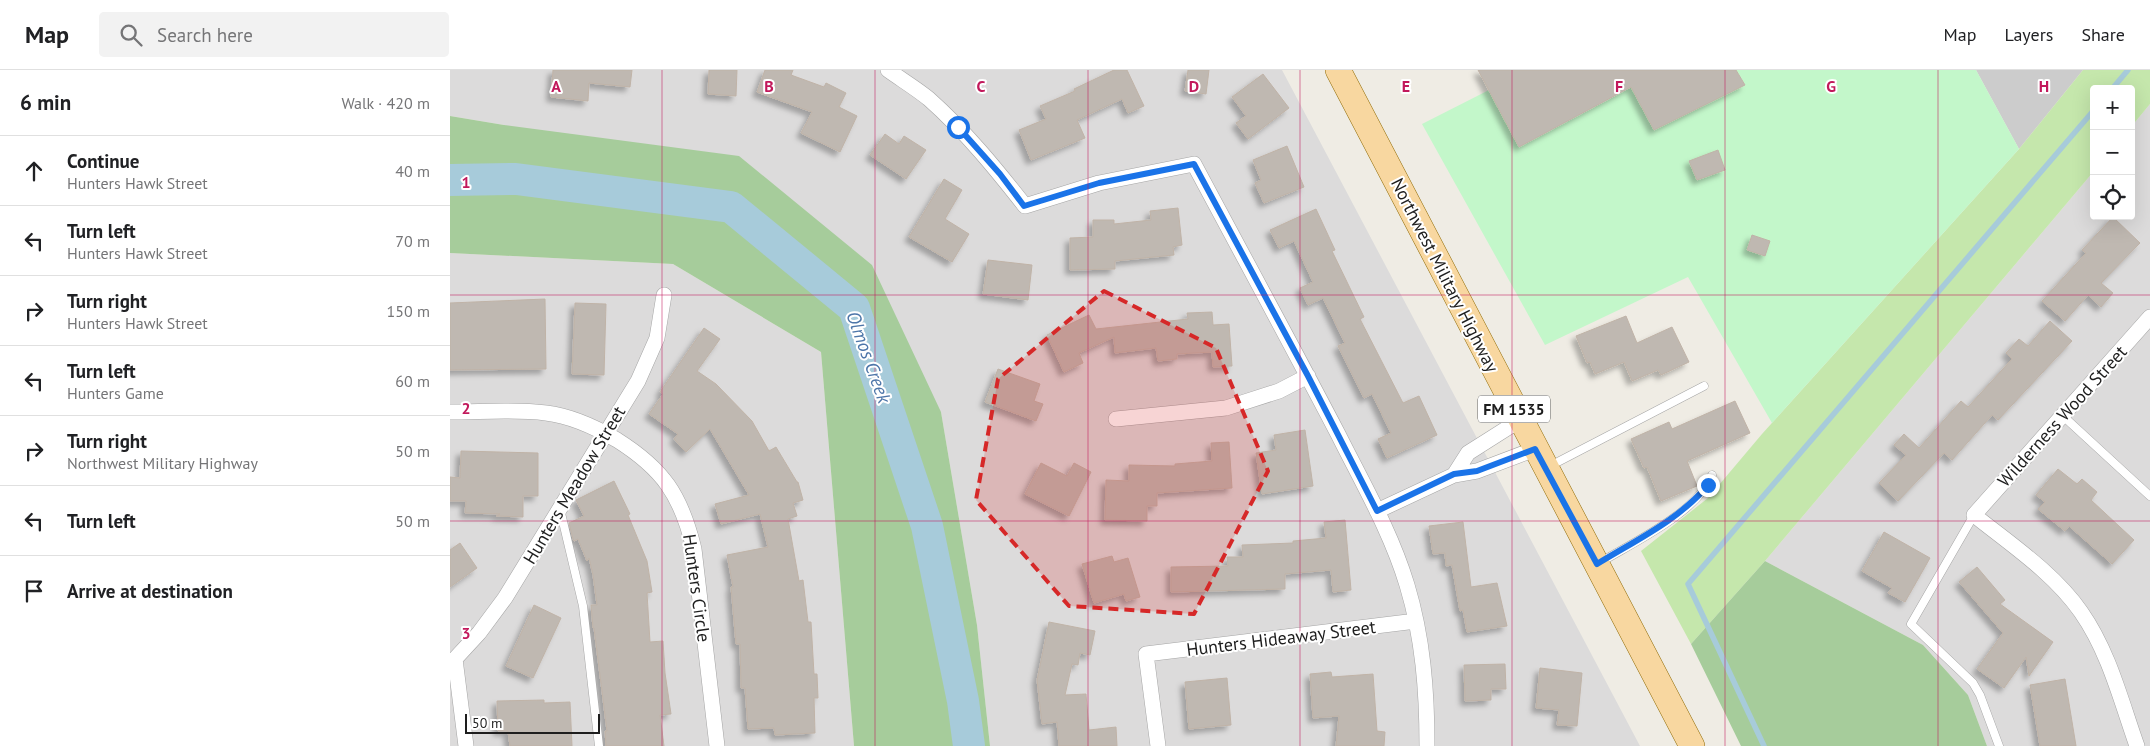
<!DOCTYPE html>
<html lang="en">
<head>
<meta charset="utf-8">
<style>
  :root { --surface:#fff; --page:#f2f2f2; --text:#202124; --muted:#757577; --line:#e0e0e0 }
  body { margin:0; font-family:"PT Sans",sans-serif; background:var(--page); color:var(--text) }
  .controls { position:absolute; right:15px; top:15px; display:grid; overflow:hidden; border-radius:5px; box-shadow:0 5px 20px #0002 }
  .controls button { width:45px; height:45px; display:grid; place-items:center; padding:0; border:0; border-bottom:1px solid var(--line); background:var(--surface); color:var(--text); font:25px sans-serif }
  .scale { position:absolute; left:15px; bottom:12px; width:135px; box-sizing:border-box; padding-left:5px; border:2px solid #1e1e1e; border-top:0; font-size:14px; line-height:18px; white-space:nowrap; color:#1e1e1e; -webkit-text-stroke:4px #fff; paint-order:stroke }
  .stop { position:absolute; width:15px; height:15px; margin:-11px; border:4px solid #1a73e8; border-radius:50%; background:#fff }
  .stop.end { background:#1a73e8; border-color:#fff; box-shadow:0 1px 5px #0008 }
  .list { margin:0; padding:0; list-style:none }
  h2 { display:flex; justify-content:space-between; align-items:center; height:65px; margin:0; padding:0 20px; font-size:21px }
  h2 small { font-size:16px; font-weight:400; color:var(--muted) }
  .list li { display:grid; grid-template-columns:32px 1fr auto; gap:15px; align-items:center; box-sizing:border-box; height:70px; padding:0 20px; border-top:1px solid var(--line) }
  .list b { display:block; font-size:19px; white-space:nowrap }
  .list p { margin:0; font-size:16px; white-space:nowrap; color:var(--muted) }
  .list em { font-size:16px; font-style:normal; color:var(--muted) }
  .icon { flex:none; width:28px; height:28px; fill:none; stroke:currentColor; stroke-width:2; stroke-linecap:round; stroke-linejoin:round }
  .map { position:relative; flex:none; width:1700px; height:676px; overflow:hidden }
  header { display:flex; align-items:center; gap:30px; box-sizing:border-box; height:70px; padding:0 25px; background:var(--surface); border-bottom:1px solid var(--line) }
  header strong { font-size:24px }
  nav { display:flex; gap:28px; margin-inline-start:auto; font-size:18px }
  .search { width:350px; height:45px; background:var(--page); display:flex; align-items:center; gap:12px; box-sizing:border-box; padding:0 18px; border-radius:5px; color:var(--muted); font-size:19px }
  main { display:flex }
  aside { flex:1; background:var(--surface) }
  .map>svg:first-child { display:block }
  .residential { fill:#dcdbdb }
  .religious { fill:#ccc }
  .grass { fill:#c5e7ac }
  .forest { fill:#a6cc9b }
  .park { fill:#c3f7ca }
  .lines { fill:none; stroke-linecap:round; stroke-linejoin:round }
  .stream { stroke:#a7cbda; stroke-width:5.5 }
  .river { stroke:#a7cbda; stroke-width:32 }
  .building { fill:#bfb8b1; stroke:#c0b3a7; filter:url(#shadow) }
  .lane-casing { stroke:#a5a5a5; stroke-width:9 }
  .street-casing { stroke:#a5a5a5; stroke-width:16 }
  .primary-casing { stroke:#916c07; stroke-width:26 }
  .lane { stroke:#fff; stroke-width:8 }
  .street { stroke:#fff; stroke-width:15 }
  .primary { stroke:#f8d7a0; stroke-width:25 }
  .route { stroke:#1a73e8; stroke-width:6 }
  .marked { fill:#d62828; fill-opacity:0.2; stroke:#d62828; stroke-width:4; stroke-dasharray:10 6; stroke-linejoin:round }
  .grid { fill:none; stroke:#c2185b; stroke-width:1; stroke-opacity:0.55 }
  .labels { text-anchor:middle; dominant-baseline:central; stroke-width:4; stroke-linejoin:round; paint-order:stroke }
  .shield { fill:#fff; stroke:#626262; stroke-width:1 }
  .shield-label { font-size:16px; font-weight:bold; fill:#1e1e1e }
  .street-label { font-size:18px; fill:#1e1e1e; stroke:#fff }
  .water-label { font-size:19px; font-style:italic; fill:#4e76a9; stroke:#fff }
  .grid-label { font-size:16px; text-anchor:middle; font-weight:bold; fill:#c2185b; stroke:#fff; stroke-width:4; stroke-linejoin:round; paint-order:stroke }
</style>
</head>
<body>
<header>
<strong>Map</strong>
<div class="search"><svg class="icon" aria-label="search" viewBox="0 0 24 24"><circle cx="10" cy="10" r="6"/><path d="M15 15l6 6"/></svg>Search here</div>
<nav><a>Map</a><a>Layers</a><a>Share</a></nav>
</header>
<main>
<aside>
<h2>6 min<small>Walk · 420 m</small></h2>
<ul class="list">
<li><svg class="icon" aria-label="ahead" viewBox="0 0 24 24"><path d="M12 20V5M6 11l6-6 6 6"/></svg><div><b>Continue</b><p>Hunters Hawk Street</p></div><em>40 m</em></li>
<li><svg class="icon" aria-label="left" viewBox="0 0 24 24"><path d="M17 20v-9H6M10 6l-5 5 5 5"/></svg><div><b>Turn left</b><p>Hunters Hawk Street</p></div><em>70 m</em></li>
<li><svg class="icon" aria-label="right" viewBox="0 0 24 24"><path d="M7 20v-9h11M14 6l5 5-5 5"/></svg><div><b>Turn right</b><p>Hunters Hawk Street</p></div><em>150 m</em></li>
<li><svg class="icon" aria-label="left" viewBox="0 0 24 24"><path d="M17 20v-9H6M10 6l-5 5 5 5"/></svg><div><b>Turn left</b><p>Hunters Game</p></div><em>60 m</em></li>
<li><svg class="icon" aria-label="right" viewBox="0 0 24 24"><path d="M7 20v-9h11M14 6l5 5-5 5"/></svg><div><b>Turn right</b><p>Northwest Military Highway</p></div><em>50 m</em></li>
<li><svg class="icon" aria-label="left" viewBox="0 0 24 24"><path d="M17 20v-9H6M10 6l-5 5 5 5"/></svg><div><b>Turn left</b></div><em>50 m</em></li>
<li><svg class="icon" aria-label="arrive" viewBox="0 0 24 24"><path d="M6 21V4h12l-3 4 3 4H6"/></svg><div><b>Arrive at destination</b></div></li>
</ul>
</aside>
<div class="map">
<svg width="1700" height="676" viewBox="0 0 1700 676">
  <defs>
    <filter id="shadow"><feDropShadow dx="-4.5" dy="4.5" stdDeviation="2.5" flood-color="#0004"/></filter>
  </defs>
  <rect width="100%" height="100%" fill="#efece4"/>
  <!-- residential -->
  <path class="residential" d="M 0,0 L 832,0 L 1190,676 L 540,676 L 527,555 L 491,342 L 54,55 L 0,46 Z
    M 1700,34 L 1700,676 L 1537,676 L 1518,625 L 1473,575 L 1315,491 L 1644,101 L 1644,146 L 1681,146 L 1681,57 Z
    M 0,183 L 223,194 L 371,282 L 404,676 L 0,676 Z"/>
  <!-- religious -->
  <path class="religious" d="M 1526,0 L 1633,0 L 1569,79 Z"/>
  <!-- grass -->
  <path class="grass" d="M 1633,0 L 1700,0 L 1700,34 L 1681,57 L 1681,19 L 1644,19 L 1644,101 L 1315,491 L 1241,574 L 1191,481 L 1258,428 L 1312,364 L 1569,79 Z"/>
  <!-- forest -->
  <path class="forest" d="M 0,46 L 54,55 L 289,86 L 422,195 L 491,342 L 527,555 L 540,676 L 404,676 L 371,282 L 223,194 L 0,183 Z
    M 1315,491 L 1473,575 L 1518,625 L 1537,676 L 1291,676 L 1241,574 Z"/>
  <!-- park -->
  <path class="park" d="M 1151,0 L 1295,15 L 1286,0 L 1526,0 L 1569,79 L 1322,353 L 1238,207 L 1095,275 L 972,54 L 1039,20 L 1069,77 L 1165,26 Z"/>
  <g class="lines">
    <!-- stream -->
    <path class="stream" d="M 1662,19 L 1678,0
      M 1314,676 L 1238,514 L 1644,40"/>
    <!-- river -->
    <path class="river" d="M 0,110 L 66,109 L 281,137 L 404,238 L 477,456 L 513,631 L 519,676"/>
  </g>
  <!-- building -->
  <path class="building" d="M 103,0 L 182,0 L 180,17 L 139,13 L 138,31 L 101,27 Z
    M 259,0 L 287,0 L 286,26 L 258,24 Z
    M 315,0 L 343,0 L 341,5 L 374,17 L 376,13 L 396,23 L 389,37 L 407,46 L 390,82 L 351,63 L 362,42 L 307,22 Z
    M 664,0 L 677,0 L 694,36 L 678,43 L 672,29 L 627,50 L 635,68 L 581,90 L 569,60 L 596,49 L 590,36 L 625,21 L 624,19 Z
    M 738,0 L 759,0 L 756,24 L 735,21 Z
    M 1028,0 L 1286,0 L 1295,15 L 1204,60 L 1181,17 L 1069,77 Z
    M 813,4 L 839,38 L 798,69 L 786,53 L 796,46 L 782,27 Z
    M 435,64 L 449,74 L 454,66 L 476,80 L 456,109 L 420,85 Z
    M 837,76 L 854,117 L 814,133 L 805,113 L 811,110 L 803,90 Z
    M 1268,80 L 1275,100 L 1247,110 L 1239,91 Z
    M 494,109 L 512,120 L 495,149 L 519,164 L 502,192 L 459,167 Z
    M 728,138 L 732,175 L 723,177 L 724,185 L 665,191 L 665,199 L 620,200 L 620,168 L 643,167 L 643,150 L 664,150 L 664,154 L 701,150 L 700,141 Z
    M 866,139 L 885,180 L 882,181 L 914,247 L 910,249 L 953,333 L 969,326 L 987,365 L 937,388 L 928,369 L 941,363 L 922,324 L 914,328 L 888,276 L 895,273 L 873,228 L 858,235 L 850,218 L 863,212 L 844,171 L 829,178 L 820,160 Z
    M 1663,147 L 1690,173 L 1651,213 L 1663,223 L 1651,237 L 1638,225 L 1615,251 L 1592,231 L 1636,183 L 1632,180 Z
    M 1302,165 L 1320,171 L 1315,186 L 1297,180 Z
    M 538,190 L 582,195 L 578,230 L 533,224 Z
    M 95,229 L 96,299 L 0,300 L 0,233 Z
    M 125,233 L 156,234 L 154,305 L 122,304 Z
    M 762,242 L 763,255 L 779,254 L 782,296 L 763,297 L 762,282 L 727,284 L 727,289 L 708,291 L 706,278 L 665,283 L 664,267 L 629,283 L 633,293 L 614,302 L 597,265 L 639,245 L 646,259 L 738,249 L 737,243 Z
    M 1176,246 L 1187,273 L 1222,257 L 1239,292 L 1211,305 L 1208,300 L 1182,311 L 1174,292 L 1145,304 L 1140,292 L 1137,293 L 1126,266 Z
    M 1600,251 L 1622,271 L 1548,350 L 1542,345 L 1502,390 L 1494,383 L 1448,431 L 1429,413 L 1456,385 L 1444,375 L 1454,364 L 1469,378 L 1511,331 L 1518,337 L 1562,289 L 1556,283 L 1569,269 L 1578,276 Z
    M 254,258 L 270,269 L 247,301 L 266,314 L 302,351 L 319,381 L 326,377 L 347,412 L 348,412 L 353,430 L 343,433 L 347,446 L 338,449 L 349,511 L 353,510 L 358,552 L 361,552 L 364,604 L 367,604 L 368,628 L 364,628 L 365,663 L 325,665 L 324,658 L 298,659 L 295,618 L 291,618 L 290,574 L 286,574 L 281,517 L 283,517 L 277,485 L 318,477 L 310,444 L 271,454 L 265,434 L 299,425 L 260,359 L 236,382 L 224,369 L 228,364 L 199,344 L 213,324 L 210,322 Z
    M 548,299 L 590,314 L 584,331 L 593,334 L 586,351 L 535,332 Z
    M 1285,331 L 1300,363 L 1237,391 L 1247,416 L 1211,431 L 1197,397 L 1194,398 L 1181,369 L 1219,352 L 1222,359 Z
    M 855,360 L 863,416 L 812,424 L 806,383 L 826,380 L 824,365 Z
    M 779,372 L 782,418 L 707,423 L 707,436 L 697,436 L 697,451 L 655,450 L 656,410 L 679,411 L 679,395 L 725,396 L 725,394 L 762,391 L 761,373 Z
    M 11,381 L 88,383 L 88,426 L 73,426 L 73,447 L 46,446 L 50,444 L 15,443 L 16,431 L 0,431 L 0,407 L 10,408 Z
    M 591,393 L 617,406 L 624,393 L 641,402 L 619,446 L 575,424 Z
    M 1608,399 L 1627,414 L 1632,409 L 1647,422 L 1641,430 L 1684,470 L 1662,494 L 1619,456 L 1615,461 L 1588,439 L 1595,432 L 1586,425 Z
    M 164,411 L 180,444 L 178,445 L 197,491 L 202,522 L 197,523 L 200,572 L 213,571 L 215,603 L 221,644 L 210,645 L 214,676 L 156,676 L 155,661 L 157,661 L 144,558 L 143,558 L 141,535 L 147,535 L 143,505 L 139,488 L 137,491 L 128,469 L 124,471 L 123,469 L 119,453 L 134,446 L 126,430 Z
    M 895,450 L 901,520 L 883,522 L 881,500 L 835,504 L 835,519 L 721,522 L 721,497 L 778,496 L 777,487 L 793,487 L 792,475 L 843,473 L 843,471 L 876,468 L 874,452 Z
    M 1013,452 L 1021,517 L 1047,513 L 1057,556 L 1017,562 L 1013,540 L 1010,541 L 1002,495 L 996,496 L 995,483 L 983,484 L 979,456 Z
    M 1434,462 L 1480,488 L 1455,532 L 1438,523 L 1442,518 L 1412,501 Z
    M 10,473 L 27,498 L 0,517 L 0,480 Z
    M 662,486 L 664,492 L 678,488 L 690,527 L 676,531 L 674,524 L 644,533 L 632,494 Z
    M 1527,497 L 1555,530 L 1550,534 L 1603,572 L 1579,606 L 1576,587 L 1554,618 L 1527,599 L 1553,563 L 1509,512 Z
    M 84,535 L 111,548 L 83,608 L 56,596 Z
    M 599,552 L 645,561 L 640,585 L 630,583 L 628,595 L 622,594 L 615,625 L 636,624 L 639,660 L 666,657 L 667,676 L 609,676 L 607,652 L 592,654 L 587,610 Z
    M 1055,594 L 1056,619 L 1041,619 L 1041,630 L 1015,631 L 1014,595 Z
    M 1090,598 L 1132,603 L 1127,656 L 1107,655 L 1109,640 L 1086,638 Z
    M 881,602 L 882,607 L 923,604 L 927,661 L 935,662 L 934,676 L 886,676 L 889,646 L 863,648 L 860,604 Z
    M 777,608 L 781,655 L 739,659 L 735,612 Z
    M 1615,609 L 1626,676 L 1590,676 L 1580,615 Z
    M 94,630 L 94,633 L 120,632 L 122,676 L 60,676 L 58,661 L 48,661 L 47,631 Z"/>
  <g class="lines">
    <!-- lane casing -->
    <g class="lane-casing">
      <path id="lane" d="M 1613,346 L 1700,426
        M 1100,396 L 1254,316
        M 110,439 L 133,536 L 149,676
        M 1524,445 L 1461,554 L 1523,613 L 1530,625 L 1549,676
        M 1151,492 C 1184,472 1248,442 1262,405"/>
    </g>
    <!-- street casing -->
    <g class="street-casing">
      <path id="street" d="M 438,0 C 452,10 467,19 479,29 C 515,61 546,99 575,136 L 649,113 L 744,94 C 792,184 841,274 888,364 C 913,414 941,462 957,515 C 973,568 977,621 977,676
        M 0,342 C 32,342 64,339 96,343 C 121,346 145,357 167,370 C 213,399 231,425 244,479 L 267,676
        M 666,349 L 776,338 L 829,321 L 858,306
        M 1004,405 L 1018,383 L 1070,350
        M 927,441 L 1004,405 L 1027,401 L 1085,379
        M 5,589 L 29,563 L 55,528 L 188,311 L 207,268 L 214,225
        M 5,589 L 16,676
        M 708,676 L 696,584 L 966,551
        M 1687,676 C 1671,631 1659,582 1631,542 C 1604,503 1560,474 1524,445 L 1700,247"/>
    </g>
    <!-- primary casing -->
    <g class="primary-casing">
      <path id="primary" d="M 888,0 L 1242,676"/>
    </g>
    <!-- lane -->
    <use href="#lane" class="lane"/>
    <!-- street -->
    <use href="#street" class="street"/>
    <!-- primary -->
    <use href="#primary" class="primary"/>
  </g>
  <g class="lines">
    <!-- route -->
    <path class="route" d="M 508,57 L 550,104 L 574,136 L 649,113 L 744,94 L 858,306 L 927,441 L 1004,404 L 1027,401 L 1085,379 L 1147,494 C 1186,470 1229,450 1258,415"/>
  </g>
  <!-- marked area -->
  <path class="marked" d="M 654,221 L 766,278 L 818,401 L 744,544 L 619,536 L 526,430 L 548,309 Z"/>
  <!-- grid -->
  <path class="grid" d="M 212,0 L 212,676M 425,0 L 425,676M 638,0 L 638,676M 850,0 L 850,676M 1062,0 L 1062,676M 1275,0 L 1275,676M 1488,0 L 1488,676M 0,225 L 1700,225M 0,451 L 1700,451"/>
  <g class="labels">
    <!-- shield labels -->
    <rect class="shield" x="1028" y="325.5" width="72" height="27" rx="4"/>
    <g class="shield-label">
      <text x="1064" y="339">FM 1535</text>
    </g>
    <!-- street labels -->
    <g class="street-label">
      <text transform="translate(995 205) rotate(63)">Northwest Military Highway</text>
      <text transform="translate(1612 346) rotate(-48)">Wilderness Wood Street</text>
      <text transform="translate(124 415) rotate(-59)">Hunters Meadow Street</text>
      <text transform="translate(247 518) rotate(82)">Hunters Circle</text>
      <text transform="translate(831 568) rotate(-7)">Hunters Hideaway Street</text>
    </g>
    <!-- water labels -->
    <g class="water-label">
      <text transform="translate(419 287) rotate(70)">Olmos Creek</text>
    </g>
  </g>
  <g class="grid-label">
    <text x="106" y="22">A</text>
    <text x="319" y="22">B</text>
    <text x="531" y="22">C</text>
    <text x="744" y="22">D</text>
    <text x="956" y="22">E</text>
    <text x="1169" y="22">F</text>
    <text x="1381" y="22">G</text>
    <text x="1594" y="22">H</text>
    <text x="16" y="118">1</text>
    <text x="16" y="344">2</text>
    <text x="16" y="569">3</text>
  </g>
</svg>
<div class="controls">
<button>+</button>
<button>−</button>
<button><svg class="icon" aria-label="locate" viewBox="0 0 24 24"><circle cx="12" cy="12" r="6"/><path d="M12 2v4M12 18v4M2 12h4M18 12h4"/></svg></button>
</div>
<div class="scale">50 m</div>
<div class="stop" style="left:508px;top:57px"></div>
<div class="stop end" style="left:1258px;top:415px"></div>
</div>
</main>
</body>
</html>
